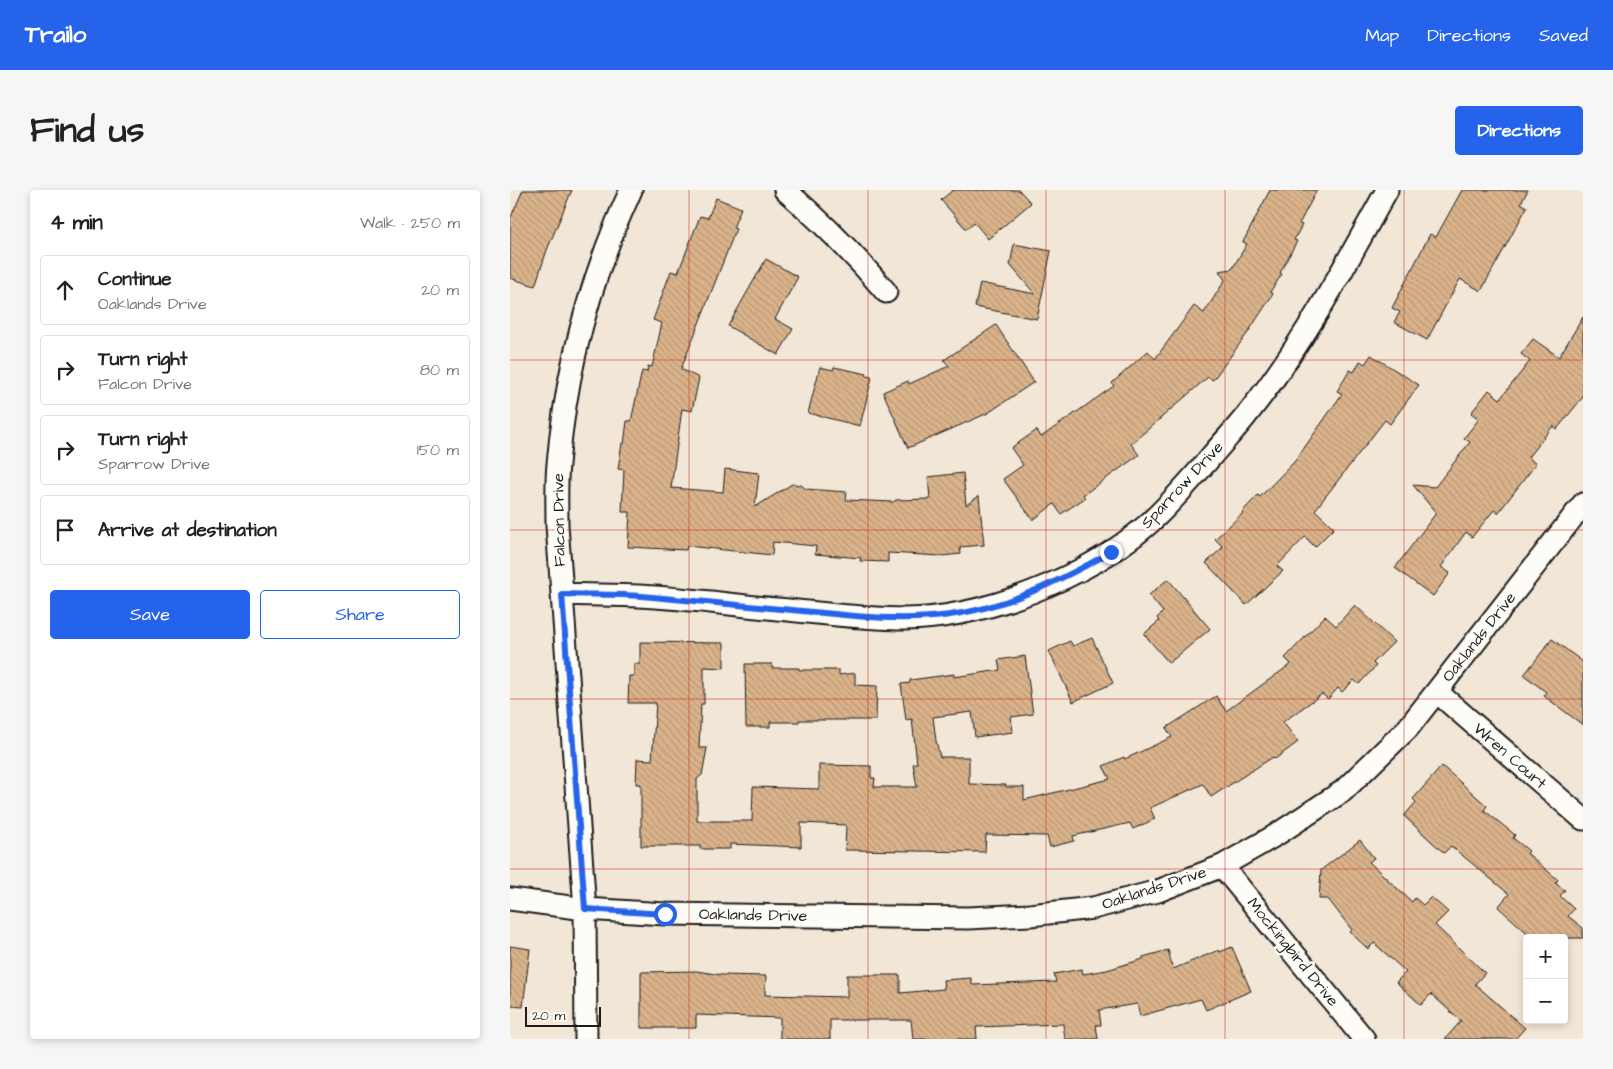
<!DOCTYPE html>
<html lang="en">
<head>
<meta charset="utf-8">
<style>
  :root { --surface:#fff; --page:#f6f6f6; --text:#222; --muted:#767676; --line:#e0e0e0; --accent:#2563eb }
  body { margin:0; font-family:"Architects Daughter",sans-serif; background:var(--page); color:var(--text) }
  .controls { position:absolute; right:15px; bottom:15px; display:grid; overflow:hidden; border-radius:5px; box-shadow:0 2px 8px #0003 }
  .controls button { width:45px; height:45px; display:grid; place-items:center; padding:0; border:0; border-bottom:1px solid var(--line); background:var(--surface); color:var(--text); font:25px sans-serif }
  .scale { position:absolute; left:15px; bottom:12px; width:76px; box-sizing:border-box; padding-left:5px; border:2px solid #1c1c1c; border-top:0; font-size:14px; line-height:18px; white-space:nowrap; color:#1c1c1c; -webkit-text-stroke:4px #fdfcf7; paint-order:stroke }
  .stop { position:absolute; width:15px; height:15px; margin:-11px; border:4px solid #2563eb; border-radius:50%; background:#fff }
  .stop.end { background:#2563eb; border-color:#fff; box-shadow:0 1px 5px #0008 }
  .list { margin:0; padding:0; list-style:none }
  h2 { display:flex; justify-content:space-between; align-items:center; height:65px; margin:0; padding:0 20px; font-size:21px }
  h2 small { font-size:16px; font-weight:400; color:var(--muted) }
  .list li { display:grid; grid-template-columns:32px 1fr auto; gap:15px; align-items:center; box-sizing:border-box; height:70px; margin:0 10px 10px; padding:0 10px; border:1px solid var(--line); border-radius:5px }
  .list b { display:block; font-size:19px; white-space:nowrap }
  .list p { margin:0; font-size:16px; white-space:nowrap; color:var(--muted) }
  .list em { font-size:16px; font-style:normal; color:var(--muted) }
  .actions { display:flex; gap:10px; padding:15px 20px }
  .actions a { flex:1; padding:11px 0; border:1px solid var(--accent); border-radius:5px; text-align:center; font-size:18px; color:var(--accent) }
  .actions .main { background:var(--accent); color:#fff }
  .icon { flex:none; width:28px; height:28px; fill:none; stroke:currentColor; stroke-width:2; stroke-linecap:round; stroke-linejoin:round }
  .map { position:relative; flex:none; width:1073px; height:849px; overflow:hidden; border-radius:5px }
  header { display:flex; align-items:center; gap:30px; box-sizing:border-box; height:70px; padding:0 25px; background:var(--accent); color:#fff }
  header strong { font-size:24px }
  nav { display:flex; gap:28px; margin-inline-start:auto; font-size:18px }
  .intro { display:flex; align-items:center; justify-content:space-between; box-sizing:border-box; height:120px; padding:0 30px }
  h1 { margin:0; font-size:35px }
  .button { padding:12px 22px; border-radius:5px; background:var(--accent); color:#fff; font-size:18px; font-weight:700 }
  main { display:flex; gap:30px; padding:0 30px }
  aside { flex:1; background:var(--surface); border-radius:5px; box-shadow:0 2px 8px #0003 }
  .map>svg:first-child { display:block }
  .building { fill:url(#building-back-hatch); stroke:#1c1c1c }
  .lines { fill:none; stroke-linecap:round; stroke-linejoin:round }
  .street-casing { stroke:#1c1c1c; stroke-width:25 }
  .street { stroke:#fdfcf7; stroke-width:21 }
  .route { stroke:#2563eb; stroke-width:6 }
  .grid { fill:none; stroke:#c8321e; stroke-width:1; stroke-opacity:0.55 }
  .labels { text-anchor:middle; dominant-baseline:central; stroke-width:5; stroke-linejoin:round; paint-order:stroke }
  .street-label { font-size:16px; fill:#1c1c1c; stroke:#fdfcf7 }
</style>
</head>
<body>
<header>
<strong>Trailo</strong>
<nav><a>Map</a><a>Directions</a><a>Saved</a></nav>
</header>
<div class="intro"><h1>Find us</h1><a class="button">Directions</a></div>
<main>
<aside>
<h2>4 min<small>Walk · 250 m</small></h2>
<ul class="list">
<li><svg class="icon" aria-label="ahead" viewBox="0 0 24 24"><path d="M12 20V5M6 11l6-6 6 6"/></svg><div><b>Continue</b><p>Oaklands Drive</p></div><em>20 m</em></li>
<li><svg class="icon" aria-label="right" viewBox="0 0 24 24"><path d="M7 20v-9h11M14 6l5 5-5 5"/></svg><div><b>Turn right</b><p>Falcon Drive</p></div><em>80 m</em></li>
<li><svg class="icon" aria-label="right" viewBox="0 0 24 24"><path d="M7 20v-9h11M14 6l5 5-5 5"/></svg><div><b>Turn right</b><p>Sparrow Drive</p></div><em>150 m</em></li>
<li><svg class="icon" aria-label="arrive" viewBox="0 0 24 24"><path d="M6 21V4h12l-3 4 3 4H6"/></svg><div><b>Arrive at destination</b></div></li>
</ul>
<div class="actions"><a class="main">Save</a><a>Share</a></div>
</aside>
<div class="map">
<svg width="1073" height="849" viewBox="0 0 1073 849">
  <defs>
    <pattern id="building-back-hatch" width="6" height="6" patternUnits="userSpaceOnUse" patternTransform="scale(1.25)"><rect width="6" height="6" fill="#dab38b"/><path d="M-1 5l2 2M0 0l6 6M5-1l2 2" fill="none" stroke="#ba9977"/></pattern>
  </defs>
  <rect width="100%" height="100%" fill="#f2e6d7"/>
  <filter id="ink" filterUnits="userSpaceOnUse"><feTurbulence type="fractalNoise" baseFrequency=".02" numOctaves="2"/><feDisplacementMap in="SourceGraphic" scale="10" xChannelSelector="R" yChannelSelector="G"/><feConvolveMatrix kernelMatrix="1 2 1 2 8 2 1 2 1" color-interpolation-filters="sRGB"/></filter>
  <g filter="url(#ink)">
    <!-- building -->
    <path class="building" d="M 13,0 L 62,0 L 37,60 L 25,96 L 0,88 L 0,29 Z
      M 443,0 L 509,0 L 521,13 L 478,49 L 464,32 L 456,39 L 431,10 Z
      M 760,0 L 807,0 L 789,34 L 792,35 L 784,50 L 787,51 L 770,83 L 772,84 L 760,102 L 763,104 L 737,144 L 703,190 L 698,187 L 621,254 L 629,265 L 573,305 L 575,308 L 551,324 L 544,314 L 523,330 L 493,289 L 513,275 L 501,258 L 527,240 L 531,247 L 604,196 L 602,193 L 638,161 L 645,169 L 684,116 L 694,123 L 715,90 L 709,81 L 722,79 L 737,54 L 733,52 Z
      M 952,0 L 1018,0 L 1011,13 L 1017,17 L 971,101 L 950,89 L 917,150 L 884,132 L 890,122 L 882,118 L 920,44 L 926,47 Z
      M 206,8 L 231,18 L 223,38 L 226,39 L 171,179 L 189,188 L 182,221 L 172,219 L 161,298 L 213,302 L 215,279 L 249,283 L 245,317 L 282,294 L 291,295 L 296,299 L 337,302 L 336,310 L 383,312 L 386,310 L 420,309 L 418,287 L 453,283 L 456,315 L 469,306 L 474,355 L 450,357 L 451,364 L 431,366 L 378,363 L 378,372 L 350,371 L 351,368 L 305,364 L 306,356 L 263,352 L 262,365 L 177,356 L 176,360 L 118,357 L 120,322 L 112,322 L 114,280 L 108,279 L 112,253 L 114,254 L 117,231 L 121,231 L 132,181 L 137,182 L 138,176 L 142,177 L 152,133 L 143,130 L 161,81 L 168,83 L 190,26 L 198,28 Z
      M 504,54 L 541,61 L 527,129 L 465,117 L 470,93 L 525,104 L 500,75 Z
      M 256,69 L 288,87 L 265,129 L 283,139 L 268,165 L 218,136 Z
      M 1073,127 L 1073,207 L 1047,239 L 1043,236 L 1018,267 L 1026,274 L 988,323 L 984,320 L 962,347 L 956,342 L 931,377 L 940,383 L 923,406 L 885,378 L 926,323 L 903,295 L 925,297 L 960,252 L 954,248 L 969,229 L 961,223 L 979,200 L 990,209 L 1020,171 L 1011,164 L 1023,149 L 1049,167 Z
      M 486,135 L 524,192 L 478,223 L 398,258 L 373,202 L 398,191 L 399,194 L 439,176 L 434,170 Z
      M 861,165 L 909,195 L 880,234 L 875,230 L 805,320 L 824,338 L 805,357 L 795,347 L 767,376 L 773,381 L 736,415 L 696,373 L 713,357 L 705,349 L 733,323 L 732,322 L 748,305 L 750,307 L 785,271 L 832,204 L 827,201 L 840,180 L 844,182 L 850,171 L 855,174 Z
      M 310,177 L 323,180 L 324,177 L 357,184 L 356,186 L 362,187 L 350,236 L 298,223 Z
      M 658,389 L 700,439 L 659,473 L 634,444 L 649,431 L 647,428 L 653,422 L 639,405 Z
      M 845,415 L 884,452 L 863,473 L 866,476 L 849,494 L 844,490 L 832,502 L 828,498 L 818,509 L 812,504 L 773,532 L 788,552 L 765,569 L 763,567 L 701,607 L 693,594 L 640,618 L 645,629 L 623,639 L 620,633 L 563,646 L 564,651 L 540,657 L 537,646 L 476,645 L 475,662 L 335,660 L 336,635 L 291,633 L 291,657 L 220,654 L 220,659 L 190,659 L 190,656 L 131,656 L 131,594 L 126,594 L 127,569 L 142,570 L 146,513 L 118,513 L 119,486 L 124,486 L 124,474 L 130,474 L 130,452 L 214,453 L 214,478 L 194,477 L 194,514 L 191,514 L 189,558 L 197,558 L 192,585 L 187,589 L 187,631 L 242,631 L 243,597 L 309,599 L 309,575 L 361,576 L 361,588 L 365,588 L 364,597 L 407,597 L 403,574 L 407,573 L 402,529 L 396,530 L 391,494 L 400,493 L 400,490 L 415,488 L 444,484 L 444,487 L 490,480 L 488,470 L 515,466 L 523,524 L 501,527 L 503,542 L 465,547 L 462,522 L 423,527 L 426,551 L 430,567 L 459,567 L 459,594 L 496,595 L 496,597 L 514,597 L 514,610 L 600,589 L 593,576 L 614,567 L 615,569 L 662,547 L 656,538 L 706,506 L 716,521 L 781,474 L 775,468 L 815,426 L 826,436 Z
      M 582,448 L 603,493 L 563,512 L 539,461 L 560,451 L 563,456 Z
      M 1042,449 L 1073,472 L 1073,535 L 1034,506 L 1036,502 L 1014,485 Z
      M 235,474 L 262,474 L 262,478 L 289,478 L 289,480 L 329,480 L 329,485 L 345,483 L 345,495 L 367,496 L 366,530 L 289,530 L 289,532 L 260,532 L 260,537 L 236,537 Z
      M 932,576 L 977,616 L 974,620 L 1005,645 L 1003,648 L 1019,661 L 1017,663 L 1048,690 L 1045,693 L 1055,700 L 1050,706 L 1064,719 L 1058,726 L 1073,738 L 1073,748 L 1023,748 L 988,717 L 999,704 L 941,656 L 934,663 L 894,626 L 906,612 L 903,609 Z
      M 850,650 L 864,668 L 859,672 L 902,712 L 905,708 L 913,715 L 921,707 L 938,722 L 925,735 L 975,783 L 965,794 L 1015,838 L 1005,849 L 935,849 L 951,831 L 921,804 L 911,815 L 886,792 L 896,782 L 864,753 L 858,759 L 840,742 L 842,740 L 818,709 L 809,709 L 811,680 Z
      M 0,756 L 20,759 L 13,817 L 0,816 Z
      M 722,757 L 741,801 L 696,820 L 691,809 L 630,826 L 627,814 L 589,820 L 591,835 L 586,835 L 588,849 L 555,849 L 553,834 L 466,837 L 467,849 L 403,849 L 401,830 L 320,830 L 320,849 L 270,849 L 270,828 L 186,825 L 186,838 L 131,838 L 131,782 L 186,781 L 212,785 L 256,786 L 255,805 L 337,807 L 337,785 L 390,785 L 390,803 L 434,799 L 433,790 L 461,788 L 462,795 L 546,792 L 544,784 L 572,779 L 573,784 L 597,780 L 633,769 L 633,767 L 658,760 L 663,779 L 709,760 L 710,762 Z"/>
    <g class="lines">
      <!-- street casing -->
      <g class="street-casing">
        <path id="street" d="M 275,0 C 311,31 345,65 376,102
          M 52,404 C 78,405 104,405 129,406 C 175,408 222,415 267,419 C 310,423 353,429 395,429 C 475,428 575,388 636,336 C 659,316 679,292 699,269 C 712,253 727,238 739,222 C 793,154 835,76 877,0
          M 927,502 L 1073,629
          M 712,676 L 854,849
          M 0,709 L 75,719 L 155,724 L 458,728 L 520,725 L 583,718 L 648,701 L 712,676 L 766,645 L 833,601 L 898,538 L 1073,314
          M 76,849 L 75,719 L 47,335 C 47,315 46,294 48,274 C 56,180 81,86 121,0"/>
      </g>
      <!-- street -->
      <use href="#street" class="street"/>
    </g>
  </g>
  <g class="lines" filter="url(#ink)">
    <!-- route -->
    <path class="route" d="M 155,724 L 75,719 L 52,404 C 79,405 105,404 132,406 C 178,410 224,415 271,419 C 327,424 384,433 440,425 C 498,417 551,390 601,362"/>
  </g>
  <!-- grid -->
  <path class="grid" d="M 179,0 L 179,849M 358,0 L 358,849M 536,0 L 536,849M 715,0 L 715,849M 894,0 L 894,849M 0,170 L 1073,170M 0,340 L 1073,340M 0,509 L 1073,509M 0,679 L 1073,679"/>
  <g class="labels">
    <!-- street labels -->
    <g class="street-label">
      <text transform="translate(672 295) rotate(-47)">Sparrow Drive</text>
      <text transform="translate(49 330) rotate(-91)">Falcon Drive</text>
      <text transform="translate(969 447) rotate(-52)">Oaklands Drive</text>
      <text transform="translate(1000 566) rotate(41)">Wren Court</text>
      <text transform="translate(644 698) rotate(-18)">Oaklands Drive</text>
      <text transform="translate(243 725) rotate(1)">Oaklands Drive</text>
      <text transform="translate(783 762) rotate(51)">Mockingbird Drive</text>
    </g>
  </g>
</svg>
<div class="controls">
<button>+</button>
<button>−</button>
</div>
<div class="scale">20 m</div>
<div class="stop" style="left:155px;top:724px"></div>
<div class="stop end" style="left:601px;top:362px"></div>
</div>
</main>
</body>
</html>
